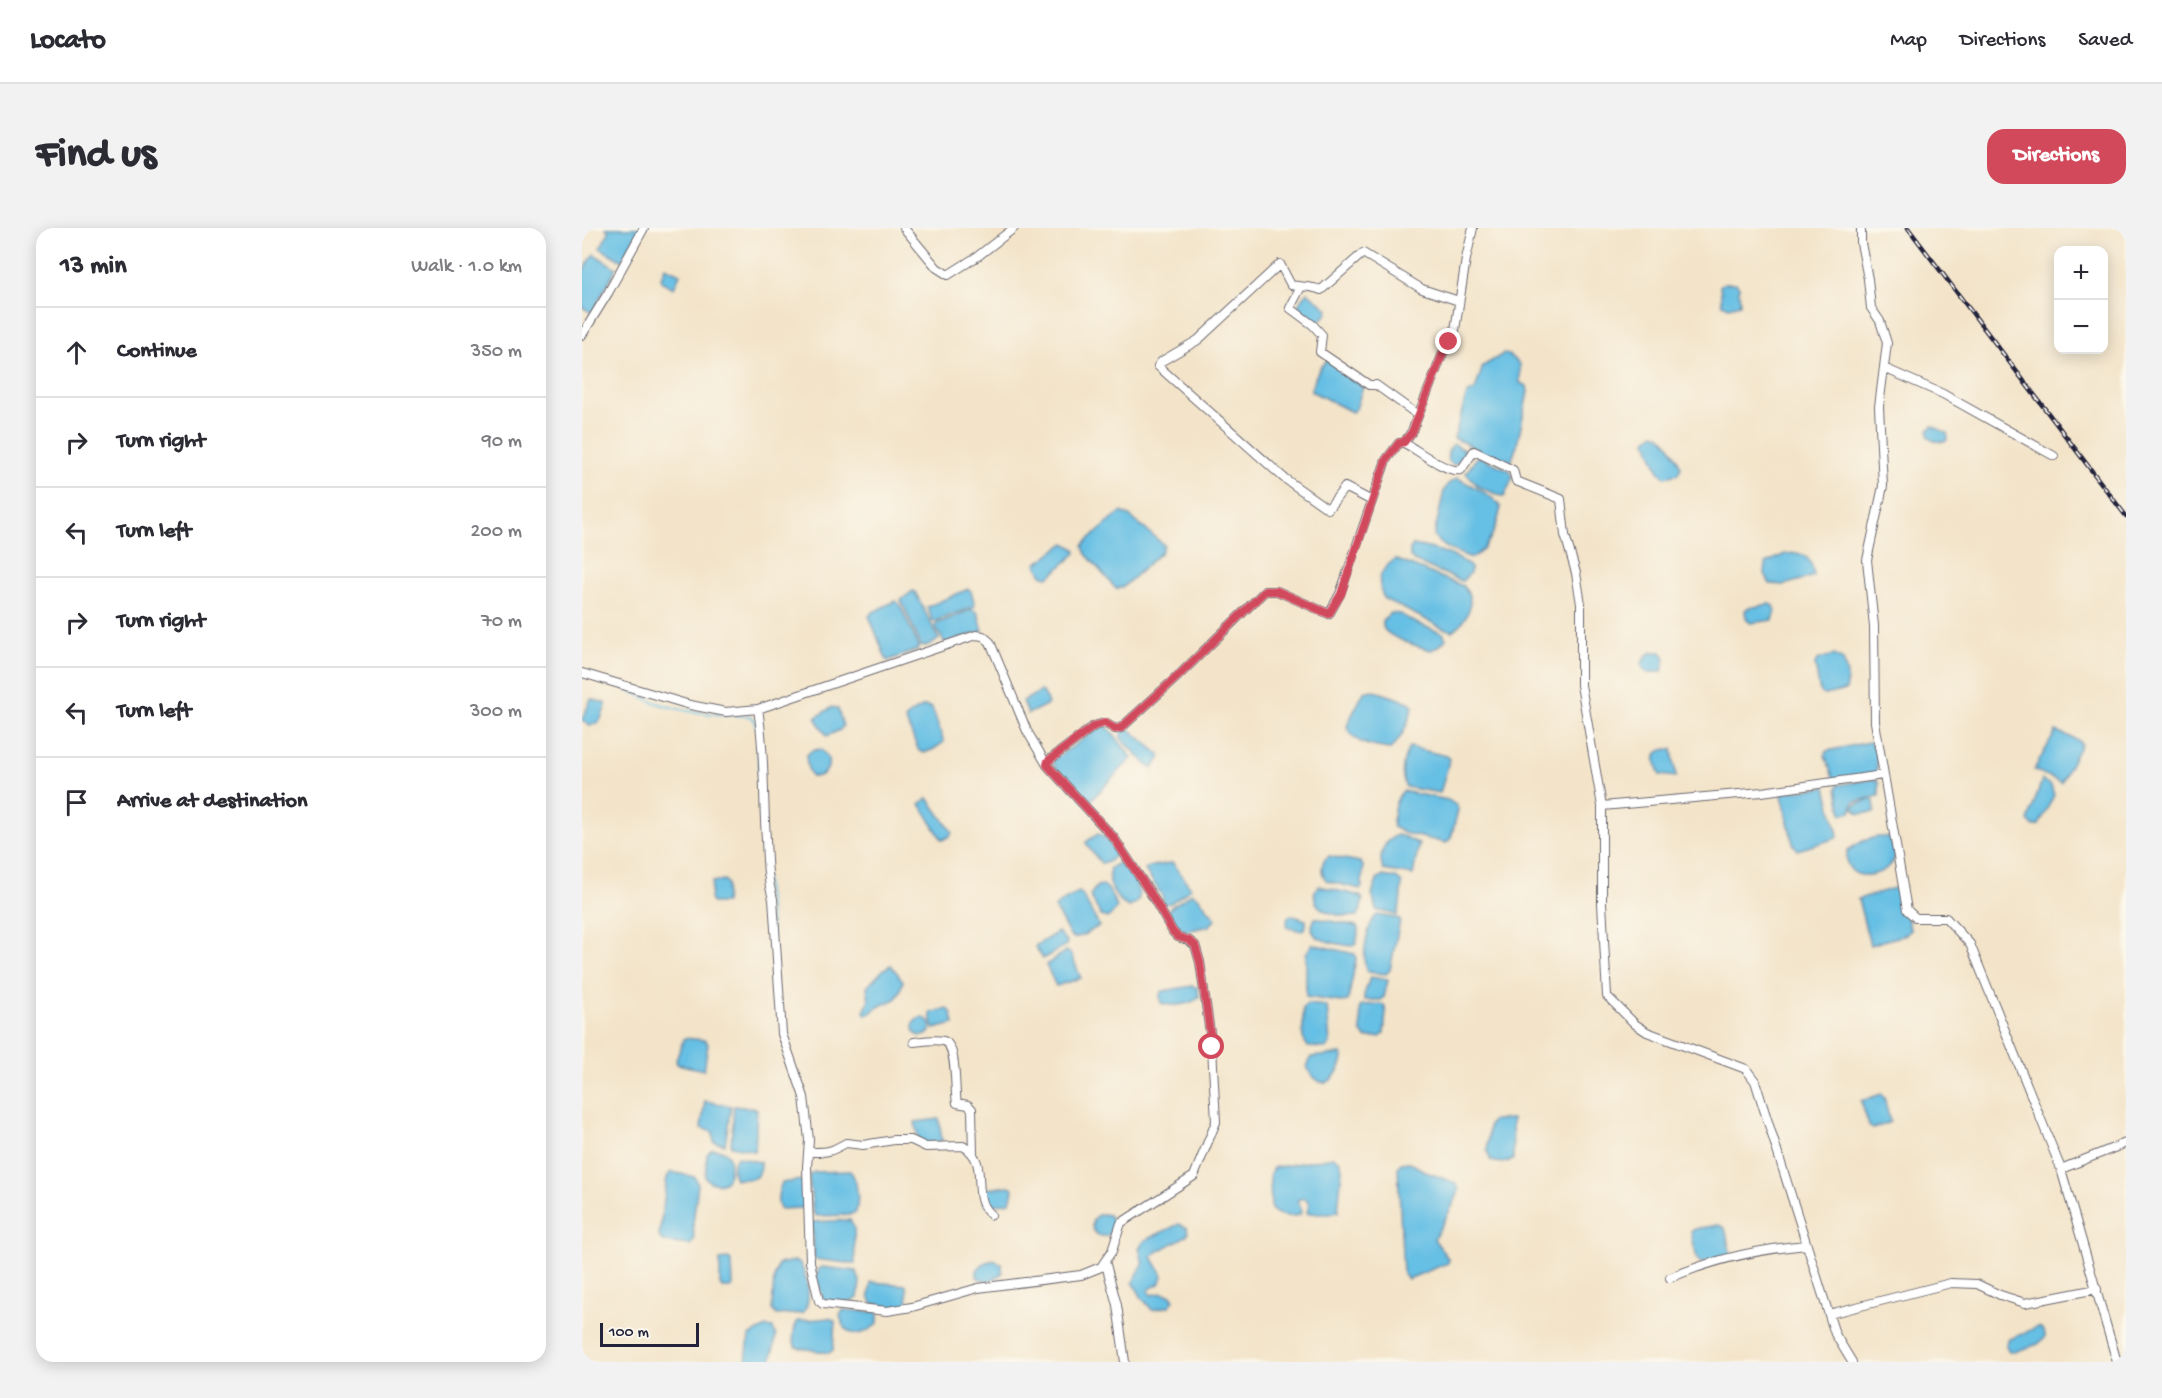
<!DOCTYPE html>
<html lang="en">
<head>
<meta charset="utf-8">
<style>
  :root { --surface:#fff; --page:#f2f2f3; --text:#2b2b33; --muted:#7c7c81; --line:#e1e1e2; --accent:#d1495b }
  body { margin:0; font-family:"Gochi Hand",sans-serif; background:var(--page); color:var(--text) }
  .controls { position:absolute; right:18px; top:18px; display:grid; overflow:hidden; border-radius:12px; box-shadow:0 3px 15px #0003 }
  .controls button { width:54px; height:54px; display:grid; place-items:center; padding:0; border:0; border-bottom:2px solid var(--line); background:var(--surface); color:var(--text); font:30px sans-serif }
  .scale { position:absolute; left:18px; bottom:15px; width:99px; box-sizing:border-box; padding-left:6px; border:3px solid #22223b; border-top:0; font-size:16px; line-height:21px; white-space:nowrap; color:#22223b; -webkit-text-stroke:4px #fbf7ec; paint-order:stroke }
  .stop { position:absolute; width:18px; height:18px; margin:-14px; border:4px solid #d1495b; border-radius:50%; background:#fff }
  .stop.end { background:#d1495b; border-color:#fff; box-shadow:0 2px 6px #0008 }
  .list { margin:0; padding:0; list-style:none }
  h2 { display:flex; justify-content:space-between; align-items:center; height:78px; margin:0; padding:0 24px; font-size:26px }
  h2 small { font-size:20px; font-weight:400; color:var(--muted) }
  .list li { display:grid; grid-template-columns:39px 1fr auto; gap:18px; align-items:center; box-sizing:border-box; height:90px; padding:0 24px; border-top:2px solid var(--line) }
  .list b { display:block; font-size:22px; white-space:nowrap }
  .list em { font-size:20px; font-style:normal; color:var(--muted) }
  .icon { flex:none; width:33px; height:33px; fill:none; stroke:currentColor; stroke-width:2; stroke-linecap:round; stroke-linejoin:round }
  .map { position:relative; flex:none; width:1544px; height:1134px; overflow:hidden; border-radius:18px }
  header { display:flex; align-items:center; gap:36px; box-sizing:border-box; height:84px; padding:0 30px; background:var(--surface); border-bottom:2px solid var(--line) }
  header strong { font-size:28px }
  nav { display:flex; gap:33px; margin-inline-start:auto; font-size:21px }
  .intro { display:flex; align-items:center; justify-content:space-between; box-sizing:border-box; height:144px; padding:0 36px }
  h1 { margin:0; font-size:42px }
  .button { padding:15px 27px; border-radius:18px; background:var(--accent); color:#fff; font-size:21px; font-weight:700 }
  main { display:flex; gap:36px; padding:0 36px }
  aside { flex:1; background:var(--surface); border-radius:18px; box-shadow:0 3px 15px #0003 }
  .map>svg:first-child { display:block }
  .water { fill:#66bfe4; stroke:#447090; stroke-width:1.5 }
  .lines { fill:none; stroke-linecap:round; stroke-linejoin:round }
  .stream { stroke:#66bfe4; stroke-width:2 }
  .street-casing { stroke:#6b666d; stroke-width:10 }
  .street { stroke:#fff; stroke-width:8 }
  .rail-casing { stroke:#22223b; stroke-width:4.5 }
  .rail { stroke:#fbf7ec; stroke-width:2; stroke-dasharray:7; stroke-linecap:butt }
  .route { stroke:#d1495b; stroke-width:8 }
</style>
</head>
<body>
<header>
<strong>Locato</strong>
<nav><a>Map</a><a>Directions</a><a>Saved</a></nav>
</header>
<div class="intro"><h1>Find us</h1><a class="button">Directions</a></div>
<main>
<aside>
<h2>13 min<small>Walk · 1.0 km</small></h2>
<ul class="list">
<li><svg class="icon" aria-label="ahead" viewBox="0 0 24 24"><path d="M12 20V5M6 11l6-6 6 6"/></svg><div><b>Continue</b></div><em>350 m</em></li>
<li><svg class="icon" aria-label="right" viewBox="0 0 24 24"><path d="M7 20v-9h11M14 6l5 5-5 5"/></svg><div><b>Turn right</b></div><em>90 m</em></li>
<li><svg class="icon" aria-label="left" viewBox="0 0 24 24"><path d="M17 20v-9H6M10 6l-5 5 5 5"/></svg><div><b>Turn left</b></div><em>200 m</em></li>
<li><svg class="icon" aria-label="right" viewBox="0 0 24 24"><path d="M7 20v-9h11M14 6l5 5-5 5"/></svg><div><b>Turn right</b></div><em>70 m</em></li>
<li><svg class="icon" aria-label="left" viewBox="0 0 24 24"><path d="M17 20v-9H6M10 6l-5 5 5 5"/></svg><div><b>Turn left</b></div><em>300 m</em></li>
<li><svg class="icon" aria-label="arrive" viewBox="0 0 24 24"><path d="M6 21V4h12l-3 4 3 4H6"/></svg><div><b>Arrive at destination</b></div></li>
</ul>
</aside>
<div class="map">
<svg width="1544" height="1134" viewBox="0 0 1544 1134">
  <rect width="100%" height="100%" fill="#fbf7ec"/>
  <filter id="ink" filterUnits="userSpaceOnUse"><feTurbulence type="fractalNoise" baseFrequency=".0167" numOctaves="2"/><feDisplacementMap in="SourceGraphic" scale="12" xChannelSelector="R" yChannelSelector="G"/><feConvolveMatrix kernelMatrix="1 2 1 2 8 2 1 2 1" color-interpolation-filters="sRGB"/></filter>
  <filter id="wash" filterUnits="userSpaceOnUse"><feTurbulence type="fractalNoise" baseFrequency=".008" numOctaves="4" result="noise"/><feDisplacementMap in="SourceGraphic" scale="24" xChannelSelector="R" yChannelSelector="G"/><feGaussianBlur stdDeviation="1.35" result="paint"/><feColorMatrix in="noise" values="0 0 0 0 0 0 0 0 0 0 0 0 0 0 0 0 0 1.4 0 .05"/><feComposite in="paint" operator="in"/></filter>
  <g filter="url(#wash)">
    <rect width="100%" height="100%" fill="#f3e4c9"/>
    <!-- water -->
    <path class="water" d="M 24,0 L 58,0 L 40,33 L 18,20 L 27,4 Z
      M 12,26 L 34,40 L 10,85 L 0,79 L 0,44 Z
      M 83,39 L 98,46 L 92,60 L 80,54 L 79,50 Z
      M 1142,55 L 1154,55 L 1157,59 L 1158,76 L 1147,79 L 1140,76 L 1138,58 Z
      M 725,64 L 746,81 L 745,86 L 735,95 L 717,80 L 716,77 Z
      M 921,126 L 927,127 L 938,136 L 938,155 L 945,158 L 946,164 L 935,217 L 928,237 L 872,210 L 885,166 L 893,162 L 901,138 Z
      M 746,132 L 782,155 L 774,181 L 770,184 L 729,163 C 732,152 736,138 746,132 Z
      M 1350,198 L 1365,205 L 1366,210 L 1363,214 L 1352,213 L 1346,209 L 1346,202 Z
      M 1073,205 C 1086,209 1093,227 1099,239 L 1096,246 L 1083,249 L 1077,244 L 1065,214 L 1066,210 Z
      M 872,216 L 884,223 L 878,233 L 872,237 C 862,232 865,222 872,216 Z
      M 896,228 L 927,242 L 931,249 L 922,269 L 897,259 L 884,245 Z
      M 875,250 C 890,258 908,265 919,279 C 915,299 907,320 890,330 C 875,325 862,321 852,308 L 862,263 L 866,256 Z
      M 539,284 L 546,287 L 582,317 L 579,324 L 541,359 L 534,361 L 504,326 L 501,318 L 505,313 Z
      M 483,315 L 493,321 L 494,325 L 468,348 L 465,349 L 460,347 L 454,336 Z
      M 831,317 C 849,320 876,326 889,340 L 888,345 L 880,353 L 832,333 L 828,329 L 828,321 Z
      M 1215,325 C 1228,329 1230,335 1232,348 L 1202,357 L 1188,356 L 1183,346 L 1184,335 L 1203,326 Z
      M 813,331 L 881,358 C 895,374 886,392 870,403 L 861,400 L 802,371 C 794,352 796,344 813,331 Z
      M 386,361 L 389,363 L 393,378 L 351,394 L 345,379 Z
      M 331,363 L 333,364 L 357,411 C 353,415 344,419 339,418 L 319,372 Z
      M 313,373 L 318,377 L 337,419 L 335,422 L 305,433 L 287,388 L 291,384 Z
      M 1188,376 L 1192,378 L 1194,383 L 1191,392 L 1168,395 L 1164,390 L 1163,382 L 1166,380 Z
      M 390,381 L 396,385 L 401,403 L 363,415 L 353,399 L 354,396 Z
      M 809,385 L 818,386 L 836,396 L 861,405 L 864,411 L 856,419 L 849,422 C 838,419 809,411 802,401 C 800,398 801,396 801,392 Z
      M 1071,424 L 1079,424 L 1083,430 L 1080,443 L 1066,445 L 1061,441 L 1060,435 L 1065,427 Z
      M 1252,427 L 1261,432 C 1264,442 1267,451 1264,462 L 1243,467 L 1240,466 L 1237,460 L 1233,435 L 1237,431 Z
      M 790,462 L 827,474 L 831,478 C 827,493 820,511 808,521 C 790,518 774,517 765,500 L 766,495 L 782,464 Z
      M 459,463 L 463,467 L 466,476 L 446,486 L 441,473 Z
      M 9,471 L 23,475 L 24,478 L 18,493 L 8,498 L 0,492 Z
      M 342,478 L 350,480 L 362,514 L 352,521 L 342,525 L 337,523 L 323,491 L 329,485 Z
      M 250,479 L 256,481 L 261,498 L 258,502 L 245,508 L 233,490 Z
      M 520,498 L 526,499 L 550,530 L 506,575 L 501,572 L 472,538 L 471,532 Z
      M 546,500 L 578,527 L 578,531 L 571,540 L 567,539 L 539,510 L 540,503 Z
      M 1474,503 L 1496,512 L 1499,516 L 1479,554 L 1452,542 Z
      M 1287,514 C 1295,519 1296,535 1294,545 L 1252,552 L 1243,527 L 1245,523 Z
      M 827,519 L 865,528 L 868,531 L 858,565 L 824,559 C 817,546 821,532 827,519 Z
      M 238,521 C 252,532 248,548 230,549 L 226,541 L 224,528 L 229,523 Z
      M 1090,521 L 1094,549 L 1078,547 C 1072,532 1069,520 1090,521 Z
      M 1293,551 L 1297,555 L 1297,568 L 1272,574 L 1269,584 L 1260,586 L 1255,561 L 1256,557 Z
      M 1460,552 L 1469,557 L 1472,567 L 1457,597 L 1451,598 L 1446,593 Z
      M 1244,559 L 1256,607 L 1255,610 L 1216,622 L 1211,616 L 1200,567 L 1201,564 Z
      M 821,563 L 866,572 L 875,578 L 876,582 L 869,610 L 864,615 L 822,605 L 811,599 C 810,588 813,570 821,563 Z
      M 346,570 L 370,604 L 368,608 L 360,612 L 338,576 Z
      M 1288,571 L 1292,573 L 1293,584 L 1277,586 L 1272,580 L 1273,577 Z
      M 516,606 L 523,610 L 534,625 C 531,631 525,636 519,635 L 506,619 L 504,614 Z
      M 815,607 L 823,609 L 837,616 L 831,647 L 801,642 C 796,627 801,614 815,607 Z
      M 1295,609 L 1307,609 C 1309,615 1315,625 1312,631 C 1305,651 1257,657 1266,622 L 1281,613 Z
      M 747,628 L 778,634 L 781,638 L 780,659 L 778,661 L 745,653 C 738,645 738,634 747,628 Z
      M 541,632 C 546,636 557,661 557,668 C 557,674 552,677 547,679 C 534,674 524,654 528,640 Z
      M 588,635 L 591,635 L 609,660 L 589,675 L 582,676 L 580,667 L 563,642 L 567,639 Z
      M 800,648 L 814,650 L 820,655 L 818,677 L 815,687 L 794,682 L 790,666 L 796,650 Z
      M 142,652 L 145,656 L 143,675 L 130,675 L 128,671 L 130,654 Z
      M 521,657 L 526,661 L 535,679 L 531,685 L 525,690 L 519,688 L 508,667 L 515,658 Z
      M 737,658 L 778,668 L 781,672 L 778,684 L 775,688 C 758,689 728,685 733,662 Z
      M 1312,660 L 1319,665 L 1328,701 L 1325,706 L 1288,717 L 1276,671 Z
      M 497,664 L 500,666 L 517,698 L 502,707 L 492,710 L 488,708 L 473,680 L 476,676 Z
      M 610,665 L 616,669 L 634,691 L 627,698 L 604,703 L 591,696 L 587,686 L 588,680 Z
      M 709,687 L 724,692 L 724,698 L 720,703 L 704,699 L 706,689 Z
      M 795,687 L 815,690 L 818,692 L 808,742 L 804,746 L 786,744 C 778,735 785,695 795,687 Z
      M 733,690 L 774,698 L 777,701 L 774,716 L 769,718 C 754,715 720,714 733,690 Z
      M 476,704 L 485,714 L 484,717 L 461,731 L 453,718 Z
      M 730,716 L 773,726 L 774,731 L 766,773 L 759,774 L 724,769 L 724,726 Z
      M 484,723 L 489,726 L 499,750 L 474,758 L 464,737 Z
      M 309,737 L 321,753 C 314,776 316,769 296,779 C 290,782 290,786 284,787 L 282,784 L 287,773 L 285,759 L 302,741 Z
      M 788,749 L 806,752 L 802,769 L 799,772 L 782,772 L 782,767 Z
      M 610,758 L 616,760 L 617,769 C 610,777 588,779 579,775 L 578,766 L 581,763 Z
      M 725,776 L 745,778 L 748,816 L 745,820 L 726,819 L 721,810 L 721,780 Z
      M 798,776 L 802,777 L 804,784 L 802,806 L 798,809 L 784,810 L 779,803 L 778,779 L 780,777 Z
      M 366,781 L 369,784 L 372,796 L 352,801 L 348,785 Z
      M331 799a9 9 0 1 1 18 0a9 9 0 1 1-18 0Z
      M 102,810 L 123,812 L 126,816 L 122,842 L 95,836 L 94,832 Z
      M 759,826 L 761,828 C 761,836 758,839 754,846 C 744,862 732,853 725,839 L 729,829 Z
      M 1299,866 L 1302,869 L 1308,894 L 1291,901 L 1287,898 L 1279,873 Z
      M 123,873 L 149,878 L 143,916 L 132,914 L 131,904 L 119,900 Z
      M 152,878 L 175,881 L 173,923 L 149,918 Z
      M 357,891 L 360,913 L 342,916 L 337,914 L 333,894 Z
      M 930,891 L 931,932 L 920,935 L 909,933 L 905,923 L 907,897 L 911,892 Z
      M 130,921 C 134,921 141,922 144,925 C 150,929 148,949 143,953 C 139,957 133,955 128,954 L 123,949 L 125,926 Z
      M 155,929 L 178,934 L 179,940 L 176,948 L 169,951 L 153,951 C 149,945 150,934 155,929 Z
      M 752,929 L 758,933 L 760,940 L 756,984 L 747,986 L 725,985 L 727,975 L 723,970 L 715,972 L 719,982 L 718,987 C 707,989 696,989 689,981 L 688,946 L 691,940 Z
      M 827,934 L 844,944 L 874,955 L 877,962 L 873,973 L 852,1011 L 867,1032 L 866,1035 L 826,1051 L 821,1046 L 816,939 L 819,935 Z
      M 268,943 C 276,951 277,973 274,984 L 267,987 L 234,988 L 231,984 L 227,950 L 228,946 L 233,944 Z
      M 89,944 L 113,949 L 116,956 L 111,995 L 112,1012 L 108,1017 L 82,1014 L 77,1009 L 85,949 Z
      M 219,952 L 222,957 L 223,978 L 220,980 L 198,981 C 194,974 196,962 200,955 Z
      M 426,958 L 430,959 L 431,962 L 428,974 L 406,978 L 403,975 L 403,961 Z
      M510 997a11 11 0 1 1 22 0a11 11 0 1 1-22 0Z
      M 268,992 L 272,1000 L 273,1036 L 232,1031 L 230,994 Z
      M 597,996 L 605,1000 L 606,1005 L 604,1008 L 575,1024 L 570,1029 L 581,1048 L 577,1056 L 566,1062 L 569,1067 L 580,1065 L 589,1067 L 592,1072 L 587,1078 L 570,1082 L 560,1070 L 551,1054 L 561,1036 L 557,1020 L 563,1012 Z
      M 1137,997 L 1143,1000 L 1149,1027 L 1119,1035 L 1115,1031 L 1109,1004 L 1113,1001 Z
      M 147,1031 L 150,1035 L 151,1058 L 149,1060 L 140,1060 L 138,1057 L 138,1032 Z
      M 411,1032 L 420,1036 L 420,1045 C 414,1052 402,1055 395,1049 L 395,1042 L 402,1035 Z
      M 213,1033 L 218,1035 C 225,1049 231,1072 221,1085 L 195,1087 L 190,1082 L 192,1050 L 196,1036 Z
      M 240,1039 L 274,1043 L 278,1053 L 276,1070 C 268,1076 250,1075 241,1071 L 234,1048 L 237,1041 Z
      M 289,1054 L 324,1057 L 326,1075 C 316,1081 301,1079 290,1075 L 287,1068 Z
      M 261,1082 L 296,1084 L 296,1095 C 280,1110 263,1111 258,1087 Z
      M 247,1090 L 253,1093 L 251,1122 L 247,1125 L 214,1119 C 210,1113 211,1100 216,1093 Z
      M 184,1099 L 191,1100 L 194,1108 L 189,1134 L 164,1134 L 167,1108 Z
      M 1455,1099 L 1459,1100 L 1463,1106 L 1463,1110 L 1456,1116 L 1432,1124 L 1427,1123 L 1424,1118 L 1426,1112 Z"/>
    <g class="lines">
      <!-- stream -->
      <path class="stream" d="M 46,462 C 55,466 63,470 72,474 C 102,485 136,487 168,488 L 172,491 L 175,500
        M 176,515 L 177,569 L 180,599
        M 183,647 L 190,707"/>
    </g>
  </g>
  <g filter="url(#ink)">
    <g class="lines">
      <!-- street casing -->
      <g class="street-casing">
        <path id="street" d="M 322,0 L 355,40 L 366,47 L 396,28 L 432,0
          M 1279,0 L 1279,15 L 1286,51 L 1289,80 L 1298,93 L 1305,115 L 1297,179 L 1301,258 L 1285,332 L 1292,398 L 1293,494 L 1325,682 L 1334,690 L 1364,690 L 1388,716 L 1479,941
          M 719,59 L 708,80 L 731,97 L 740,107 L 738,124 L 787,157 L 794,157 L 836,187
          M 0,107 L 26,65 L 62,0
          M 1302,140 L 1361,166 L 1472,228
          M 822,215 C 836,222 864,245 879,242 L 892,223 L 931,242 L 934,253 L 979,271 L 983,307 L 994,345 L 999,376 L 999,457 L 1020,578 L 1020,675 L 1025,768 L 1053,796 L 1065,804 L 1164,841 L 1173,853 L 1253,1106 L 1270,1134
          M 790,273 L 763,259 L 746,281 L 702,250 L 576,138 L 580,133 L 616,112 L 698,36 L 709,57 C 720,59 729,58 739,62 L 781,25 L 840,61 L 877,73
          M 0,445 L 108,477 L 144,484 L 176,481 L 394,407 L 401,408 L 408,414 L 445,503 L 465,537
          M 176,481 C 183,523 181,568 184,611 C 185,632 185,651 191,671 L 200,806 L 222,869 L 227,912 L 225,939 L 228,1034 L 237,1073 L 241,1076 L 305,1083 L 330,1079 L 396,1060 L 499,1047 L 519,1039 L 523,1033
          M 1020,578 L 1180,564 L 1301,547
          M 332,814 C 341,813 352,811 361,813 C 376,816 372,862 375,875 L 386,877 L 390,881 L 391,926
          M 226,924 C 247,924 246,925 264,915 L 281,917 L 312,912 L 329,912 L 344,919 L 381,918 C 410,934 386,969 409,987
          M 1088,1050 C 1132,1031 1178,1021 1225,1017
          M 1247,1086 L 1369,1055 L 1395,1056 L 1418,1067 L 1443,1075 L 1515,1061
          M 543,1134 L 535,1077 L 523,1033 L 530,1023 L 539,995 L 612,948 L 634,894 L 630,819 L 618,734 L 613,717 L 606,712 L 596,709 L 591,704 L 569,666 L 532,610 L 465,537 L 466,533 L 512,498 L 523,495 L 533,501 L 539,500 L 595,449 L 683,363 L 695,363 L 747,386 L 758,366 L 804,232 L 817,215 L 822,215 L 830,203 L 861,125 L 873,102 L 884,31 L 891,0
          M 1535,1134 L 1479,941 L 1544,915"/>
      </g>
      <!-- street -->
      <use href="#street" class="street"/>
      <!-- rail casing -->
      <g class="rail-casing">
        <path id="rail" d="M 1326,0 L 1544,288"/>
      </g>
      <!-- rail -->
      <use href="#rail" class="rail"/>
    </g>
  </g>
  <g class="lines" filter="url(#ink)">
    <!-- route -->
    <path class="route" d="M 630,819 L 618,734 L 613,717 L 606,712 L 596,709 L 591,704 L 569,666 L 532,610 L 465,537 L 466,533 L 512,498 L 523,495 L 533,501 L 539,500 L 595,449 L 683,363 L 695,363 L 747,386 L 759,366 L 804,232 L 817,215 L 822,214 L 830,204 L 861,125 L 867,114"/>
  </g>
</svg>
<div class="controls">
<button>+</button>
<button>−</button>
</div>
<div class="scale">100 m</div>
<div class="stop" style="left:630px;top:819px"></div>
<div class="stop end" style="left:867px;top:114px"></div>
</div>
</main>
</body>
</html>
